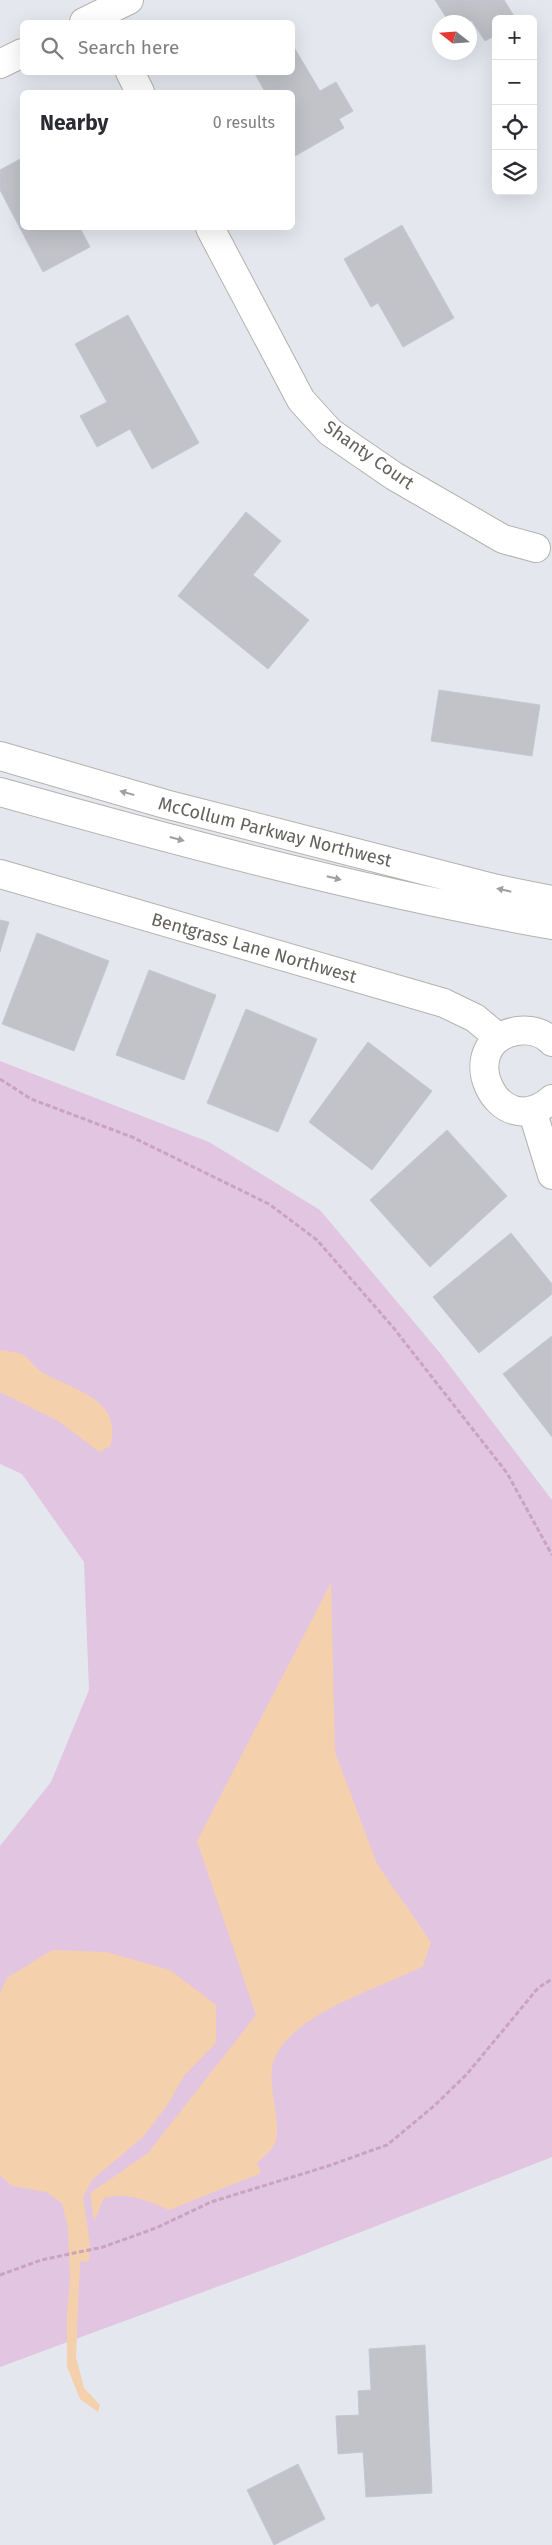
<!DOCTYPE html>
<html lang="en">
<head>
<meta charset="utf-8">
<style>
  :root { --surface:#fff; --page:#f7f7f7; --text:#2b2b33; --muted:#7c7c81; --line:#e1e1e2 }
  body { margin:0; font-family:"Fira Sans",sans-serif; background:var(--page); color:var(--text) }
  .controls { position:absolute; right:15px; top:15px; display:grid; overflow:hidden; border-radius:8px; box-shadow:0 5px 20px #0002 }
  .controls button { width:45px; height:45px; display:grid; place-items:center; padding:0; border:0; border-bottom:1px solid var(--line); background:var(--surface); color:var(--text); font:25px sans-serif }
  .compass { position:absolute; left:432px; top:15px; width:45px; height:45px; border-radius:50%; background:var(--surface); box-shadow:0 5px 20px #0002; rotate:287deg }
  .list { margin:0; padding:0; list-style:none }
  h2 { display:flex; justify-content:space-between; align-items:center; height:65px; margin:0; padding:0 20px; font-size:21px }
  h2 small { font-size:16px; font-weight:400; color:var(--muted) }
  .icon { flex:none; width:28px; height:28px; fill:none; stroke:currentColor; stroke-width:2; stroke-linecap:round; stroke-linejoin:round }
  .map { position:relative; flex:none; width:552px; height:2545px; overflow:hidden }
  .search { position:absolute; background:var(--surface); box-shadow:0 5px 20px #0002; left:20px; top:20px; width:275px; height:55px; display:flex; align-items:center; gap:12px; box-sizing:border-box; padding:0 18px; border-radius:8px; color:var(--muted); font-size:19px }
  .panel { position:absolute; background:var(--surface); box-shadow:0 5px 20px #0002; left:20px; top:90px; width:275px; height:140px; border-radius:8px }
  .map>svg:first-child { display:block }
  .green { fill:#e2c5e1 }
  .water { fill:#f5d0ad }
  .building { fill:#c2c3c9; stroke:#c4c8d2 }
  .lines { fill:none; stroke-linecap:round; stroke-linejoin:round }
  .minor-casing { stroke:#b4b2ae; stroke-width:30 }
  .path { stroke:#caa3be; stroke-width:3; stroke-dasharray:5 2.5; stroke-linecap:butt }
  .minor { stroke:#fff; stroke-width:28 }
  .oneway { fill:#a2a09e }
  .labels { text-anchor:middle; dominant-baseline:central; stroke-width:5; stroke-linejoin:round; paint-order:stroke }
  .street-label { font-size:18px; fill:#64615d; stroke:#fff }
</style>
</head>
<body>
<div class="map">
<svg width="552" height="2545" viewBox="0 0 552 2545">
  <rect width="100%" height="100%" fill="#e5e7ee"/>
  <!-- green -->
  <path class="green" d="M 0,1061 L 209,1142 L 320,1210 L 440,1353 L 552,1500 L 552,2157 L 287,2261 L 0,2367 L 0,1846 L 51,1782 L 89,1690 L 84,1562 L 22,1474 L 0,1464 Z"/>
  <!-- water -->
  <path class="water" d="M 0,1350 C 7,1351 17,1352 23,1355 C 30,1359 35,1369 43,1373 C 74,1390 124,1400 110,1446 L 99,1452 L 60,1422 L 0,1392 Z
    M 331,1583 L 335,1752 L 377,1864 L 431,1942 L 423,1966 C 380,1989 289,2013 273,2063 C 266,2086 285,2129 273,2147 C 269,2152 262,2158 257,2163 L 261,2173 L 169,2210 C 147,2200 128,2192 104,2198 L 94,2221 L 90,2193 L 148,2153 L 256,2015 L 197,1841 Z
    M 52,1950 L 106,1952 L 170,1970 L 216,2005 L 216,2043 L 184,2076 L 166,2107 L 143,2137 L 93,2179 L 83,2197 L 90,2244 L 89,2261 L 80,2262 L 76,2357 L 84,2388 L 100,2405 L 98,2412 L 80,2399 L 67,2367 L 67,2314 L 70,2279 L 68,2228 L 62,2203 L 46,2192 L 12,2186 L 0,2175 L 0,1993 L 7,1978 Z"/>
  <!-- building -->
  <path class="building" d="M 435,0 L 504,0 L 516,19 L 496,19 L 496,35 L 485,41 L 472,21 L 449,22 Z
    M 292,44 L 320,91 L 336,82 L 353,111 L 339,119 L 344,128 L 295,156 L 292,152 L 292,92 L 261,92 L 264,90 L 254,72 L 292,72 Z
    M 22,158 L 22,228 L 80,228 L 90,247 L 43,272 L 0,190 L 0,170 Z
    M 402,225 L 454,318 L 403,347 L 378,303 L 371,307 L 344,259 Z
    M 128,315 L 199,443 L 152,469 L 130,429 L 97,447 L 80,416 L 107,402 L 75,344 Z
    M 246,512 L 281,541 L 253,575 L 309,620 L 268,669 L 178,596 Z
    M 439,690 L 540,705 L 532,756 L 431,741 Z
    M 0,920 L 9,922 L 0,952 Z
    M 37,933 L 109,961 L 74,1051 L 2,1024 Z
    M 149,970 L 216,995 L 184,1080 L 116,1055 Z
    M 246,1009 L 317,1039 L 278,1132 L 207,1103 Z
    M 368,1042 L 432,1091 L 372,1170 L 309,1122 Z
    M 447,1130 L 507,1196 L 430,1267 L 370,1200 Z
    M 511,1233 L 552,1284 L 552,1294 L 479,1353 L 433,1297 Z
    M 552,1336 L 552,1437 L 503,1374 Z
    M 425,2345 L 432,2493 L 366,2497 L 363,2452 L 338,2454 L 336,2416 L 359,2415 L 358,2391 L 371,2390 L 369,2349 Z
    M 298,2464 L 325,2519 L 274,2545 L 247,2490 Z"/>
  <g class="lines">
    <!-- minor casing -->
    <g class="minor-casing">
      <path id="minor" d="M 84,22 L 129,0
        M 0,64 L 22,53
        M 130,72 L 140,92
        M 210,228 L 301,400 L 330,432 L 394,476 L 503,539 L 536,548
        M 0,756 L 165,804 L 497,889 L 552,900
        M 0,792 C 182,843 366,892 552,925
        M 0,874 L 444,1003 L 475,1018 L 499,1038
        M 552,1042 C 543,1032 529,1029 517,1031 C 451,1042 497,1147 552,1099
        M 532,1110 L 552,1175"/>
    </g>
    <!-- path -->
    <path class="path" d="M 0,1079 L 31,1099 L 132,1137 L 269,1204 L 317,1240 L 392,1326 L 507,1473 L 552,1555
      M 0,2275 L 41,2260 L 103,2247 L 156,2228 L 211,2202 L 328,2166 L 387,2145 L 434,2106 L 467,2074 L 538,1988 L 552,1979"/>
    <!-- minor -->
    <use href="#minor" class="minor"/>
  </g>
  <!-- one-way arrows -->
  <defs><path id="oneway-solid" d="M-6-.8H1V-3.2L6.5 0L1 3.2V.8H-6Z" transform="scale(1.25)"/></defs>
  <g class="oneway">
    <use href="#oneway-solid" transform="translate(127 793) rotate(-164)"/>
    <use href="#oneway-solid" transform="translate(177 839) rotate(15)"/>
    <use href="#oneway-solid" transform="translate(334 878) rotate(14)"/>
    <use href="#oneway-solid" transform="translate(504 890) rotate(-167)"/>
  </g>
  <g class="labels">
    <!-- street labels -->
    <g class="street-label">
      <text transform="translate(369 455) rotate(35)">Shanty Court</text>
      <text transform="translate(275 832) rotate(14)">McCollum Parkway Northwest</text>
      <text transform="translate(254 948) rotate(16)">Bentgrass Lane Northwest</text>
    </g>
  </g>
</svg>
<div class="controls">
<button>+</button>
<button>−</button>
<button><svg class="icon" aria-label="locate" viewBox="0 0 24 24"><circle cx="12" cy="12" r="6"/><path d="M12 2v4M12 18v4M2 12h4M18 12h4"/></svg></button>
<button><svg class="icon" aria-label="layers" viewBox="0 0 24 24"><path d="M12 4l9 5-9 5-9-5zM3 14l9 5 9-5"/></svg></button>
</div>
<svg class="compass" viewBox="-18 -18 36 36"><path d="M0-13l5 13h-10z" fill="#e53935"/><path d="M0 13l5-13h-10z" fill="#7c7c81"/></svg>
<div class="search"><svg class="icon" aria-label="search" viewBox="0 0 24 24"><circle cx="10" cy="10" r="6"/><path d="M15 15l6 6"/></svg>Search here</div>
<section class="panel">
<h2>Nearby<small>0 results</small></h2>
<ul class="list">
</ul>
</section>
</div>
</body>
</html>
